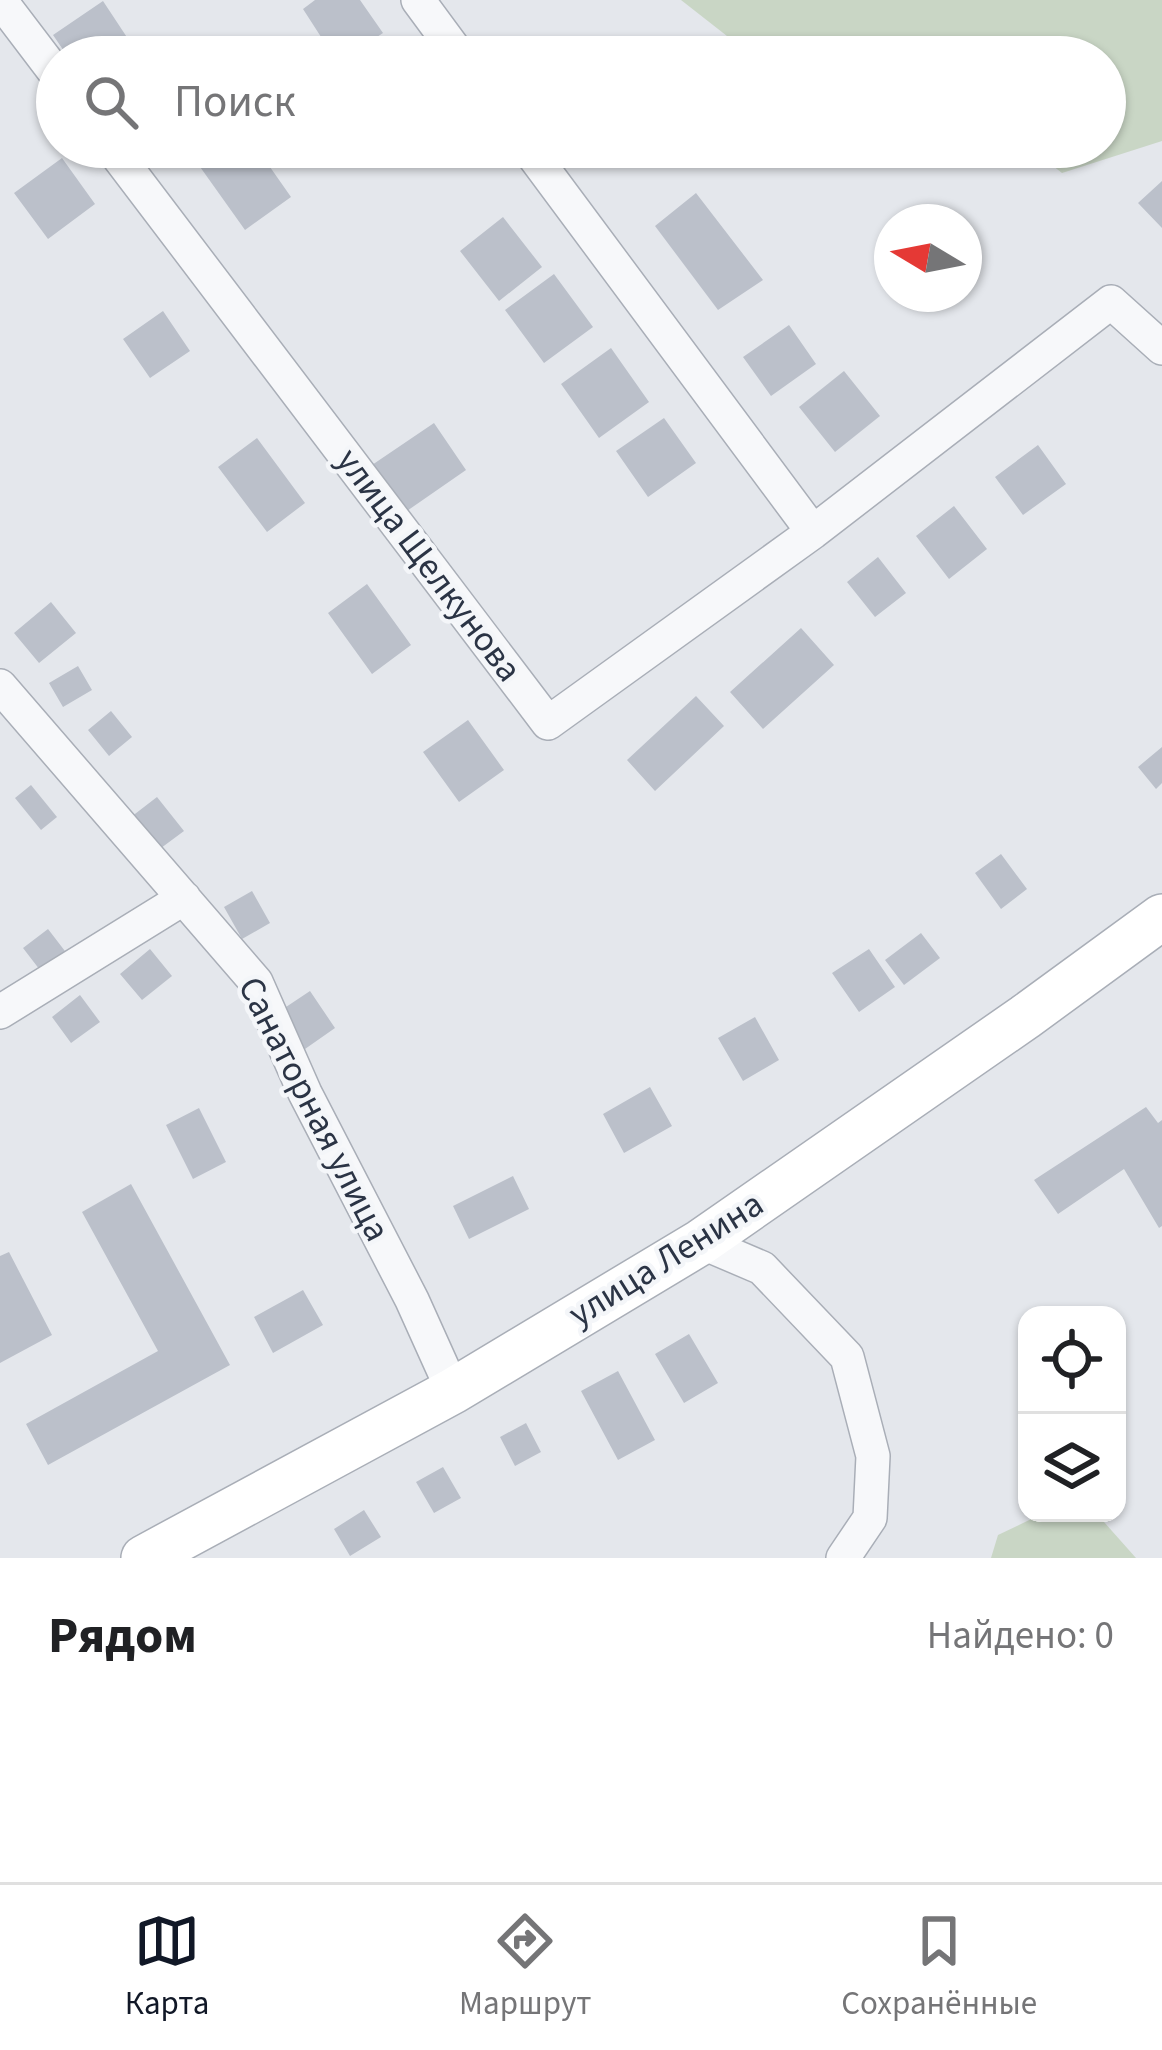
<!DOCTYPE html>
<html lang="ru">
<head>
<meta charset="utf-8">
<style>
  :root { --surface:#fff; --page:#f6f6f6; --text:#202124; --muted:#757577; --line:#e0e0e0; --accent:#111827 }
  body { margin:0; font-family:"Source Sans 3",sans-serif; background:var(--page); color:var(--text) }
  .controls { position:absolute; right:36px; bottom:36px; display:grid; overflow:hidden; border-radius:24px; box-shadow:0 3px 9px #0004 }
  .controls button { width:108px; height:108px; display:grid; place-items:center; padding:0; border:0; border-bottom:3px solid var(--line); background:var(--surface); color:var(--text); font:60px sans-serif }
  .compass { position:absolute; left:874px; top:204px; width:108px; height:108px; border-radius:50%; background:var(--surface); box-shadow:0 3px 9px #0004; rotate:280deg }
  .list { margin:0; padding:0; list-style:none }
  h2 { display:flex; justify-content:space-between; align-items:center; height:156px; margin:0; padding:0 48px; font-size:51px }
  h2 small { font-size:39px; font-weight:400; color:var(--muted) }
  .icon { flex:none; width:66px; height:66px; fill:none; stroke:currentColor; stroke-width:2; stroke-linecap:round; stroke-linejoin:round }
  .map { position:relative; flex:none; width:1162px; height:1558px; overflow:hidden }
  .search { position:absolute; background:var(--surface); box-shadow:0 3px 9px #0004; left:36px; right:36px; top:36px; height:132px; display:flex; align-items:center; gap:30px; box-sizing:border-box; padding:0 42px; border-radius:66px; color:var(--muted); font-size:45px }
  .sheet { height:324px; background:var(--surface) }
  nav { display:flex; justify-content:space-around; align-items:center; box-sizing:border-box; height:168px; border-top:3px solid var(--line); background:var(--surface); font-size:33px; color:var(--muted) }
  nav a { display:grid; justify-items:center; gap:6px }
  nav .on { color:var(--accent) }
  .map>svg:first-child { display:block }
  .green { fill:#c9d6c5 }
  .building { fill:#bbc0ca }
  .lines { fill:none; stroke-linecap:round; stroke-linejoin:round }
  .street-casing { stroke:#a9aeb7; stroke-width:36 }
  .secondary-casing { stroke:#a9aeb7; stroke-width:48 }
  .street { stroke:#f7f8fa; stroke-width:33 }
  .secondary { stroke:#fff; stroke-width:45 }
  .labels { text-anchor:middle; dominant-baseline:central; stroke-width:9; stroke-linejoin:round; paint-order:stroke }
  .street-label { font-size:36px; fill:#2b3445; stroke:#f4f6f9 }
</style>
</head>
<body>
<div class="map">
<svg width="1162" height="1558" viewBox="0 0 1162 1558">
  <rect width="100%" height="100%" fill="#e4e7ec"/>
  <!-- green -->
  <path class="green" d="M 681,0 L 1162,0 L 1162,141 L 1062,173 L 1029,147 L 1105,147 L 1105,57 L 912,57 L 906,53 L 750,54 Z
    M 1044,1513 L 1096,1513 L 1136,1558 L 991,1558 L 998,1535 Z"/>
  <!-- building -->
  <path class="building" d="M 315,0 L 360,0 L 383,33 L 347,57 L 334,57 L 303,9 Z
    M 103,1 L 140,57 L 68,57 L 53,35 Z
    M 567,39 L 580,57 L 544,57 Z
    M 222,147 L 256,147 L 291,197 L 245,230 L 198,164 Z
    M 62,158 L 95,204 L 48,239 L 14,193 Z
    M 1162,181 L 1162,228 L 1138,203 Z
    M 696,193 L 763,280 L 718,310 L 655,226 Z
    M 503,217 L 542,267 L 499,301 L 460,251 Z
    M 554,274 L 593,327 L 544,363 L 505,310 Z
    M 163,311 L 190,351 L 150,378 L 123,339 Z
    M 789,325 L 816,364 L 771,396 L 743,357 Z
    M 611,348 L 649,402 L 599,438 L 561,384 Z
    M 844,371 L 880,416 L 835,452 L 799,407 Z
    M 664,418 L 696,463 L 648,497 L 616,451 Z
    M 434,423 L 466,470 L 404,513 L 372,465 Z
    M 257,438 L 305,503 L 267,532 L 218,467 Z
    M 1038,445 L 1066,484 L 1023,515 L 995,477 Z
    M 954,506 L 987,549 L 949,579 L 916,536 Z
    M 878,557 L 906,593 L 875,617 L 847,582 Z
    M 367,584 L 411,645 L 372,674 L 328,613 Z
    M 51,602 L 76,633 L 39,663 L 14,633 Z
    M 801,628 L 834,665 L 763,729 L 730,692 Z
    M 78,666 L 92,690 L 63,707 L 49,683 Z
    M 696,696 L 724,726 L 655,791 L 627,760 Z
    M 111,711 L 132,737 L 109,756 L 88,730 Z
    M 468,720 L 504,770 L 459,802 L 423,752 Z
    M 1162,747 L 1162,783 L 1156,789 L 1138,767 Z
    M 31,785 L 57,817 L 41,830 L 15,798 Z
    M 157,797 L 184,831 L 157,851 L 131,817 Z
    M 1001,854 L 1027,889 L 1001,909 L 975,873 Z
    M 252,891 L 270,923 L 242,939 L 224,907 Z
    M 48,929 L 68,955 L 43,974 L 23,948 Z
    M 921,933 L 940,958 L 904,985 L 885,960 Z
    M 150,949 L 172,976 L 142,1000 L 120,974 Z
    M 869,949 L 895,987 L 859,1012 L 832,973 Z
    M 310,991 L 335,1028 L 305,1049 L 280,1011 Z
    M 80,995 L 100,1022 L 71,1043 L 52,1017 Z
    M 755,1017 L 779,1060 L 743,1081 L 718,1038 Z
    M 650,1087 L 672,1126 L 624,1153 L 603,1114 Z
    M 1146,1107 L 1158,1123 L 1162,1120 L 1162,1226 L 1159,1228 L 1124,1169 L 1058,1214 L 1034,1180 Z
    M 199,1108 L 226,1162 L 193,1179 L 166,1125 Z
    M 513,1176 L 529,1209 L 469,1239 L 453,1206 Z
    M 131,1184 L 230,1365 L 48,1465 L 26,1424 L 158,1351 L 82,1212 Z
    M 9,1252 L 52,1335 L 0,1363 L 0,1256 Z
    M 303,1290 L 323,1325 L 273,1353 L 254,1317 Z
    M 689,1334 L 718,1383 L 684,1403 L 655,1354 Z
    M 618,1371 L 655,1440 L 618,1460 L 581,1391 Z
    M 526,1423 L 541,1452 L 515,1466 L 500,1437 Z
    M 443,1467 L 461,1498 L 434,1513 L 416,1482 Z
    M 364,1510 L 381,1537 L 350,1556 L 334,1529 Z"/>
  <g class="lines">
    <!-- street casing -->
    <g class="street-casing">
      <path id="street" d="M 0,0 L 57,75
        M 418,0 L 460,57
        M 111,147 L 548,723 L 813,532 L 1111,302 L 1162,348
        M 527,147 L 813,532
        M 0,686 L 256,982 L 305,1093 L 412,1300 L 453,1391
        M 0,1012 L 184,898
        M 701,1242 L 762,1268 L 847,1357 L 873,1456 L 870,1518 L 843,1558"/>
    </g>
    <!-- secondary casing -->
    <g class="secondary-casing">
      <path id="secondary" d="M 144,1558 L 453,1391 L 701,1242 L 1025,1017 L 1162,917"/>
    </g>
    <!-- street -->
    <use href="#street" class="street"/>
    <!-- secondary -->
    <use href="#secondary" class="secondary"/>
  </g>
  <g class="labels">
    <!-- street labels -->
    <g class="street-label">
      <text transform="translate(429 565) rotate(53)">улица Щелкунова</text>
      <text transform="translate(314 1109) rotate(63)">Санаторная улица</text>
      <text transform="translate(666 1259) rotate(-32)">улица Ленина</text>
    </g>
  </g>
</svg>
<div class="controls">
<button><svg class="icon" aria-label="locate" viewBox="0 0 24 24"><circle cx="12" cy="12" r="6"/><path d="M12 2v4M12 18v4M2 12h4M18 12h4"/></svg></button>
<button><svg class="icon" aria-label="layers" viewBox="0 0 24 24"><path d="M12 4l9 5-9 5-9-5zM3 14l9 5 9-5"/></svg></button>
</div>
<svg class="compass" viewBox="-18 -18 36 36"><path d="M0-13l5 13h-10z" fill="#e53935"/><path d="M0 13l5-13h-10z" fill="#757577"/></svg>
<div class="search"><svg class="icon" aria-label="search" viewBox="0 0 24 24"><circle cx="10" cy="10" r="6"/><path d="M15 15l6 6"/></svg>Поиск</div>
</div>
<section class="sheet">
<h2>Рядом<small>Найдено: 0</small></h2>
<ul class="list">
</ul>
</section>
<nav>
<a class="on"><svg class="icon" aria-label="map" viewBox="0 0 24 24"><path d="M3 6l6-2 6 2 6-2v14l-6 2-6-2-6 2zM9 4v14M15 6v14"/></svg>Карта</a>
<a><svg class="icon" aria-label="directions" viewBox="0 0 24 24"><path d="M12 3l9 9-9 9-9-9zM9 14v-3h6M13 9l2 2-2 2"/></svg>Маршрут</a>
<a><svg class="icon" aria-label="saved" viewBox="0 0 24 24"><path d="M7 4h10v16l-5-4-5 4z"/></svg>Сохранённые</a>
</nav>
</body>
</html>
